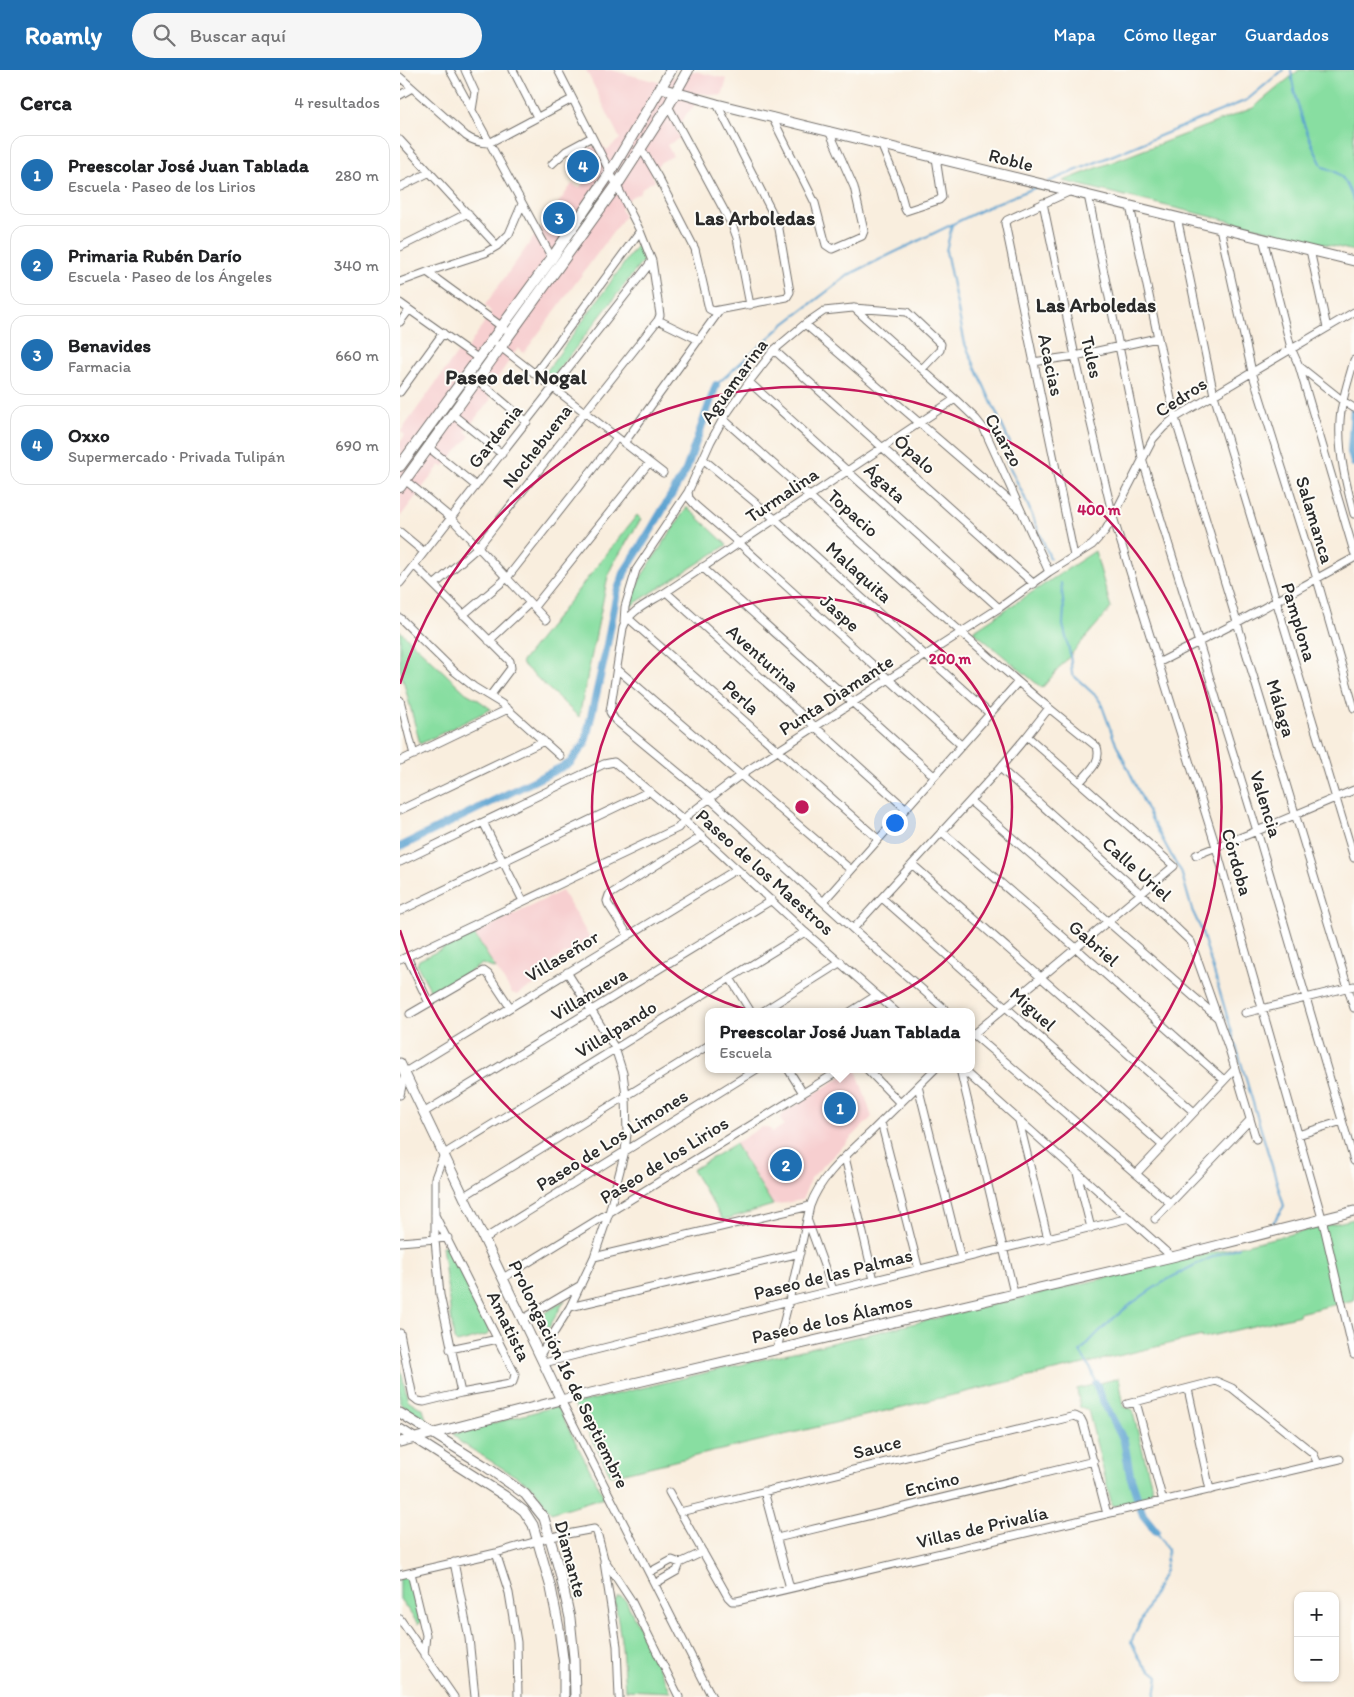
<!DOCTYPE html>
<html lang="es">
<head>
<meta charset="utf-8">
<style>
  :root { --surface:#fff; --page:#f6f6f6; --text:#202124; --muted:#757577; --line:#e0e0e0; --accent:#1f6fb2 }
  body { margin:0; font-family:Itim,sans-serif; background:var(--page); color:var(--text) }
  .controls { position:absolute; right:15px; bottom:15px; display:grid; overflow:hidden; border-radius:10px; box-shadow:0 1px 4px #0004 }
  .controls button { width:45px; height:45px; display:grid; place-items:center; padding:0; border:0; border-bottom:1px solid var(--line); background:var(--surface); color:var(--text); font:25px sans-serif }
  .you { position:absolute; left:494px; top:752px; width:18px; height:18px; margin:-12px; border:4px solid #fff; border-radius:50%; background:#1a73e8; box-shadow:0 0 0 8px #1a73e833 }
  .badge { display:grid; place-items:center; width:32px; height:32px; border-radius:50%; background:var(--accent); color:#fff; font-size:16px; font-weight:700 }
  .pin { position:absolute; translate:-50% -50%; border:2px solid #fff; box-shadow:0 1px 5px #0006 }
  .popup { position:absolute; left:305px; top:938px; width:270px; height:65px; box-sizing:border-box; display:grid; place-content:center; border-radius:10px; background:var(--surface); filter:drop-shadow(0 1px 4px #0005); font-size:16px; white-space:nowrap; color:var(--muted) }
  .popup b { font-size:19px; color:var(--text) }
  .popup::after { content:''; position:absolute; left:50%; top:100%; margin-left:-10px; border:10px solid transparent; border-top-color:var(--surface) }
  .list { margin:0; padding:0; list-style:none }
  h2 { display:flex; justify-content:space-between; align-items:center; height:65px; margin:0; padding:0 20px; font-size:21px }
  h2 small { font-size:16px; font-weight:400; color:var(--muted) }
  .list li { display:grid; grid-template-columns:32px 1fr auto; gap:15px; align-items:center; box-sizing:border-box; height:80px; margin:0 10px 10px; padding:0 10px; border:1px solid var(--line); border-radius:15px }
  .list b { display:block; font-size:19px; white-space:nowrap }
  .list p { margin:0; font-size:16px; white-space:nowrap; color:var(--muted) }
  .list em { font-size:16px; font-style:normal; color:var(--muted) }
  .icon { flex:none; width:28px; height:28px; fill:none; stroke:currentColor; stroke-width:2; stroke-linecap:round; stroke-linejoin:round }
  .map { position:relative; flex:none; width:954px; height:1627px; overflow:hidden }
  header { display:flex; align-items:center; gap:30px; box-sizing:border-box; height:70px; padding:0 25px; background:var(--accent); color:#fff }
  header strong { font-size:24px }
  nav { display:flex; gap:28px; margin-inline-start:auto; font-size:18px }
  .search { width:350px; height:45px; background:var(--page); display:flex; align-items:center; gap:12px; box-sizing:border-box; padding:0 18px; border-radius:28px; color:var(--muted); font-size:19px }
  main { display:flex }
  aside { flex:1; background:var(--surface) }
  .map>svg:first-child { display:block }
  .built { fill:#f7cfd0 }
  .green { fill:#88dea1; stroke:#5a8466 }
  .lines { fill:none; stroke-linecap:round; stroke-linejoin:round }
  .stream { stroke:#5aa1d0; stroke-width:2 }
  .canal { stroke:#5aa1d0; stroke-width:8 }
  .minor-casing { stroke:#736f6a; stroke-width:9 }
  .tertiary-casing { stroke:#736f6a; stroke-width:11 }
  .secondary-casing { stroke:#736f6a; stroke-width:12 }
  .minor { stroke:#fff; stroke-width:7 }
  .tertiary { stroke:#fff; stroke-width:9 }
  .secondary { stroke:#fff; stroke-width:10 }
  .ring { fill:none; stroke:#c2185b; stroke-width:2.5 }
  .labels { text-anchor:middle; dominant-baseline:central; stroke-width:4; stroke-linejoin:round; paint-order:stroke }
  .street-label { font-size:19px; fill:#2b2b2b; stroke:#fdfcf7 }
  .neighbourhood-label { font-size:20px; font-weight:bold; fill:#2b2b2b; stroke:#fdfcf7 }
  .quarter-label { font-size:21px; font-weight:bold; fill:#2b2b2b; stroke:#fdfcf7 }
  .centre { fill:#c2185b; stroke:#fdfcf7; stroke-width:2.5 }
  .ring-label { font-size:15px; text-anchor:middle; font-weight:bold; fill:#c2185b; stroke:#fdfcf7; stroke-width:4; stroke-linejoin:round; paint-order:stroke }
</style>
</head>
<body>
<header>
<strong>Roamly</strong>
<div class="search"><svg class="icon" aria-label="search" viewBox="0 0 24 24"><circle cx="10" cy="10" r="6"/><path d="M15 15l6 6"/></svg>Buscar aquí</div>
<nav><a>Mapa</a><a>Cómo llegar</a><a>Guardados</a></nav>
</header>
<main>
<aside>
<h2>Cerca<small>4 resultados</small></h2>
<ul class="list">
<li><span class="badge">1</span><div><b>Preescolar José Juan Tablada</b><p>Escuela · Paseo de los Lirios</p></div><em>280 m</em></li>
<li><span class="badge">2</span><div><b>Primaria Rubén Darío</b><p>Escuela · Paseo de los Ángeles</p></div><em>340 m</em></li>
<li><span class="badge">3</span><div><b>Benavides</b><p>Farmacia</p></div><em>660 m</em></li>
<li><span class="badge">4</span><div><b>Oxxo</b><p>Supermercado · Privada Tulipán</p></div><em>690 m</em></li>
</ul>
</aside>
<div class="map">
<svg width="954" height="1627" viewBox="0 0 954 1627">
  <rect width="100%" height="100%" fill="#fdfcf7"/>
  <filter id="ink" filterUnits="userSpaceOnUse"><feTurbulence type="fractalNoise" baseFrequency=".02" numOctaves="2"/><feDisplacementMap in="SourceGraphic" scale="10" xChannelSelector="R" yChannelSelector="G"/><feConvolveMatrix kernelMatrix="1 2 1 2 8 2 1 2 1" color-interpolation-filters="sRGB"/></filter>
  <filter id="wash" filterUnits="userSpaceOnUse"><feTurbulence type="fractalNoise" baseFrequency=".0096" numOctaves="4" result="noise"/><feDisplacementMap in="SourceGraphic" scale="20" xChannelSelector="R" yChannelSelector="G"/><feGaussianBlur stdDeviation="1.12" result="paint"/><feColorMatrix in="noise" values="0 0 0 0 0 0 0 0 0 0 0 0 0 0 0 0 0 1.4 0 .05"/><feComposite in="paint" operator="in"/></filter>
  <g filter="url(#wash)">
    <rect width="100%" height="100%" fill="#f9eede"/>
    <!-- built -->
    <path class="built" d="M 186,0 L 211,0 L 258,12 L 294,1 L 327,9 L 322,26 L 298,23 L 293,38 L 287,43 L 276,61 L 280,68 L 267,75 L 273,86 L 261,92 L 251,102 L 255,111 L 243,117 L 240,123 L 231,127 L 221,139 L 225,146 L 124,283 L 118,278 L 94,313 L 86,324 L 91,329 L 65,361 L 70,366 L 43,397 L 40,395 L 0,447 L 0,373 L 5,365 L 1,361 L 58,282 L 63,285 L 91,242 L 85,235 L 172,114 L 179,118 L 189,107 L 171,94 L 178,84 L 200,73 L 207,80 L 220,69 Z
      M 162,821 L 195,877 L 174,887 L 168,888 L 166,883 L 153,891 L 156,895 L 153,903 L 117,925 L 112,923 L 74,864 Z
      M 454,999 L 456,999 L 472,1047 L 411,1108 L 402,1130 L 373,1135 L 335,1074 L 361,1057 L 368,1057 L 373,1062 L 384,1055 L 380,1049 L 383,1043 Z"/>
    <!-- green -->
    <path class="green" d="M 899,0 L 954,0 L 954,181 L 663,111 L 853,38 Z
      M 238,174 L 243,191 L 153,307 L 146,302 Z
      M 287,437 L 327,475 L 229,537 L 241,507 Z
      M 237,445 L 241,449 L 212,496 L 208,506 L 179,647 L 121,593 Z
      M 695,481 L 711,538 L 642,618 L 573,561 Z
      M 0,561 L 66,623 L 77,629 L 91,639 L 20,674 L 0,598 Z
      M 74,864 L 96,899 L 82,894 L 35,923 L 31,921 L 17,895 L 19,890 Z
      M 335,1074 L 373,1135 L 323,1150 L 292,1100 Z
      M 954,1149 L 954,1230 L 899,1243 L 900,1245 L 802,1268 L 802,1266 L 211,1406 L 174,1334 Z
      M 49,1175 L 90,1261 L 87,1265 L 57,1273 L 54,1270 L 42,1176 Z
      M 165,1230 L 144,1266 L 136,1249 Z
      M 0,1296 L 8,1330 L 19,1337 L 23,1338 L 27,1353 L 0,1333 Z
      M 719,1308 L 724,1337 L 732,1339 L 754,1425 L 753,1428 L 715,1436 L 712,1435 L 688,1340 L 680,1337 L 677,1319 Z
      M 157,1336 L 204,1427 L 151,1443 L 133,1417 L 60,1372 L 53,1364 Z
      M 8,1505 L 10,1507 L 21,1551 L 18,1554 L 0,1529 L 0,1507 Z
      M 218,1527 L 222,1527 L 226,1531 L 271,1622 L 225,1620 L 222,1577 L 215,1531 Z"/>
    <g class="lines">
      <!-- stream -->
      <path class="stream" d="M 891,0 C 893,29 909,71 923,97 C 944,102 947,114 954,132
        M 648,112 L 847,30 L 883,0
        M 552,155 L 546,181 L 565,274 L 610,373 L 605,388 L 624,426 L 650,488
        M 316,315 L 383,255 L 450,204 L 594,134 L 637,117
        M 661,513 L 664,539 L 663,555 L 670,584 L 672,604 L 697,627 L 701,633 L 714,669 L 752,750 L 776,794 L 781,801 L 792,840 L 801,859 L 884,1136 L 873,1153
        M 696,1314 L 692,1301 L 680,1282 C 721,1234 779,1197 839,1177
        M 755,1627 L 758,1606 L 742,1593 L 731,1572 L 765,1500 L 768,1480 L 756,1461"/>
      <!-- canal -->
      <path class="canal" d="M 954,338 L 951,382 L 954,393
        M 0,777 L 170,693 L 185,673 L 205,585 L 217,522 L 225,501 L 249,463 L 286,400 L 316,315
        M 696,1314 L 702,1329 L 724,1371 L 730,1405 L 743,1445 L 756,1461"/>
    </g>
  </g>
  <g filter="url(#ink)">
    <g class="lines">
      <!-- minor casing -->
      <g class="minor-casing">
        <path id="minor" d="M 50,0 L 152,188
          M 65,0 L 75,22 L 72,40
          M 113,0 L 137,47
          M 0,7 L 66,66 C 73,71 79,73 89,73 L 172,29
          M 0,25 L 12,18
          M 268,36 L 333,157 L 337,168 L 350,235
          M 372,47 L 415,133 L 426,175 L 432,179 L 462,166 L 464,161 L 454,117 L 429,61
          M 0,70 L 97,176
          M 481,74 L 499,117 L 505,139 L 506,141 L 539,130 L 542,127 L 536,88
          M 241,78 L 258,107 L 295,179 L 309,239 L 313,241 L 387,227 L 390,222 L 379,159 L 375,148 L 317,34
          M 152,94 L 166,81 L 192,67
          M 0,117 L 30,102
          M 671,121 L 607,150 L 605,153 L 674,486
          M 688,125 L 742,388 L 857,761 L 954,1091
          M 643,133 L 675,286 L 713,447 L 816,777 L 922,1148 L 954,1285
          M 730,136 L 775,348 L 954,938
          M 777,147 L 814,325 L 954,788
          M 820,158 L 852,302 L 917,509 L 954,638
          M 863,168 L 891,278 L 899,296 L 954,482
          M 0,177 L 68,143
          M 910,180 L 927,258
          M 27,202 L 105,259
          M 0,212 L 27,202 L 85,183 L 97,176 L 109,164 L 122,134
          M 0,233 L 79,289
          M 454,238 L 555,329 L 576,349 L 584,359 L 649,502
          M 258,250 L 299,270
          M 0,252 L 9,240
          M 405,254 L 619,439
          M 98,275 L 263,403
          M 374,280 L 634,514
          M 954,290 C 949,310 941,330 940,351 C 938,382 946,414 954,444
          M 633,292 L 675,286 L 757,268
          M 899,296 L 943,331 L 954,338
          M 522,299 L 540,280 L 541,274 L 507,242 L 453,238 L 424,241 L 405,254 L 374,280 L 349,312 L 323,349 L 311,371 L 288,422 L 289,428 L 296,436 L 339,473 L 561,675
          M 135,304 L 240,161
          M 76,309 L 127,352
          M 349,312 L 599,538
          M 0,322 L 43,263
          M 52,344 L 102,384
          M 323,349 C 432,445 538,545 649,638 L 627,666 L 774,796 L 571,966
          M 224,373 L 320,240
          M 28,377 L 76,416
          M 303,389 L 375,449 L 589,643
          M 5,410 L 51,448 L 146,550
          M 0,462 L 24,482
          M 14,495 L 110,591 L 111,598 L 90,626
          M 302,497 L 534,706
          M 0,513 L 252,191
          M 34,515 L 78,477 L 258,250 L 260,245 L 252,191 L 240,161 L 158,0
          M 266,522 L 505,738
          M 134,537 L 249,393
          M 63,545 L 107,508 L 217,368
          M 0,548 L 54,601 L 74,617 L 102,634 L 160,686
          M 228,548 L 478,769
          M 224,552 L 225,537 L 236,500 L 288,422
          M 89,571 L 130,533
          M 758,593 L 838,552 L 954,488
          M 217,599 L 451,800
          M 0,630 L 14,685
          M 649,638 L 697,677 C 702,692 689,701 680,712
          M 0,691 L 108,639
          M 600,698 L 740,823 L 791,872 L 830,982 L 856,1069
          M 570,731 L 818,948
          M 0,740 L 144,671
          M 83,752 L 123,831
          M 542,762 L 676,878 L 824,1010
          M 796,785 L 857,761 L 954,720
          M 0,792 L 204,694 L 214,692 L 284,750 L 405,862 L 496,942
          M 513,795 L 794,1042
          M 482,828 L 762,1075
          M 423,832 L 618,612
          M 0,841 L 250,721
          M 453,859 L 600,698 L 627,666
          M 228,865 L 208,834 L 207,831 L 209,825 L 301,767
          M 7,887 L 29,933
          M 0,890 L 278,758 L 288,745 L 342,704 L 599,538 L 649,502 L 692,475 L 705,461 L 713,447 L 753,369 L 764,357 L 775,348 L 954,242
          M 330,908 L 351,942
          M 362,942 L 441,892
          M 450,942 L 477,925
          M 548,942 L 453,859 L 309,728 L 215,650 L 210,642 L 223,558 C 229,540 251,532 266,522 L 555,329
          M 845,943 L 954,916
          M 10,944 L 84,901 L 88,904 L 110,937
          M 572,963 L 770,1133
          M 388,999 L 403,1023
          M 467,999 L 500,1033
          M 560,999 L 614,1223
          M 562,999 L 772,1187
          M 518,1016 L 561,1189
          M 0,1025 L 5,1002 L 337,799
          M 23,1043 L 372,830
          M 619,1051 L 648,1169
          M 481,1052 L 519,1200
          M 898,1065 L 942,1051
          M 445,1087 L 474,1210
          M 677,1103 L 691,1158
          M 736,1104 L 835,999
          M 64,1126 L 309,975
          M 407,1149 L 433,1220
          M 755,1149 L 850,1050
          M 84,1169 L 357,999
          M 0,1172 L 48,1168
          M 194,1187 L 410,1136
          M 103,1208 L 442,999
          M 170,1237 L 400,1183
          M 123,1249 L 181,1215
          M 0,1263 L 13,1327 L 18,1331 L 24,1332 L 61,1323 L 110,1314 L 113,1312 L 115,1304 L 35,1145
          M 50,1279 L 98,1269
          M 377,1279 L 389,1231 L 410,1136 C 421,1105 448,1084 471,1062 C 492,1041 514,1020 535,999
          M 140,1285 L 170,1237 L 194,1187 L 209,1143 L 225,1081 L 227,1064 L 226,1026 L 223,1003 L 215,978 L 167,902
          M 144,1293 L 389,1231 L 729,1148
          M 788,1319 L 810,1420
          M 61,1323 L 40,1225 L 35,1170 L 35,1108 L 44,1084 L 405,862
          M 161,1330 L 312,1627
          M 736,1332 L 763,1431
          M 727,1334 L 816,1311 L 832,1318 L 913,1383 L 918,1394
          M 364,1421 L 390,1518
          M 269,1422 L 328,1527 L 332,1531 L 337,1531 L 940,1389
          M 280,1442 L 675,1346 L 681,1349 L 683,1353 L 707,1444
          M 377,1468 L 694,1391
          M 96,1483 L 109,1523 L 117,1572 L 118,1627
          M 54,1492 L 69,1568 L 75,1627
          M 204,1492 L 217,1576 L 219,1627
          M 250,1502 L 272,1490 L 280,1493
          M 11,1503 L 26,1565 L 24,1585
          M 0,1505 L 96,1483 L 151,1467 L 194,1459 L 197,1462 L 204,1489 L 231,1530 L 279,1627
          M 256,1513 L 277,1501 L 280,1493 L 303,1482
          M 0,1549 L 54,1627"/>
      </g>
      <!-- tertiary casing -->
      <g class="tertiary-casing">
        <path id="tertiary" d="M 261,18 L 317,34 L 954,191
          M 0,993 L 161,1330
          M 0,1343 L 85,1396 L 125,1424 L 144,1448 L 160,1503 L 170,1548 L 174,1588 L 175,1627
          M 0,1359 L 105,1426 L 124,1441 L 133,1455 L 151,1518 L 159,1558 L 164,1595 L 164,1627
          M 0,1372 L 161,1330 L 772,1187 L 954,1141"/>
      </g>
      <!-- secondary casing -->
      <g class="secondary-casing">
        <path id="secondary" d="M 0,396 L 152,188 L 210,103 L 271,0
          M 0,417 L 217,115 L 268,36 L 288,0"/>
      </g>
      <!-- minor -->
      <use href="#minor" class="minor"/>
      <!-- tertiary -->
      <use href="#tertiary" class="tertiary"/>
      <!-- secondary -->
      <use href="#secondary" class="secondary"/>
    </g>
  </g>
  <!-- distance rings -->
  <g class="ring">
    <circle cx="402" cy="737" r="210"/>
    <path d="M0 614A420 420 0 1 1 0 860"/>
  </g>
  <g class="labels">
    <!-- street labels -->
    <g class="street-label">
      <text transform="translate(611 90) rotate(14)">Roble</text>
      <text transform="translate(692 287) rotate(77)">Tules</text>
      <text transform="translate(651 295) rotate(78)">Acacias</text>
      <text transform="translate(334 311) rotate(-54)">Aguamarina</text>
      <text transform="translate(781 327) rotate(-33)">Cedros</text>
      <text transform="translate(95 366) rotate(-52)">Gardenia</text>
      <text transform="translate(604 370) rotate(61)">Cuarzo</text>
      <text transform="translate(137 376) rotate(-52)">Nochebuena</text>
      <text transform="translate(515 384) rotate(42)">Ópalo</text>
      <text transform="translate(485 413) rotate(42)">Ágata</text>
      <text transform="translate(382 425) rotate(-34)">Turmalina</text>
      <text transform="translate(453 443) rotate(42)">Topacio</text>
      <text transform="translate(915 450) rotate(73)">Salamanca</text>
      <text transform="translate(459 502) rotate(42)">Malaquita</text>
      <text transform="translate(440 543) rotate(42)">Jaspe</text>
      <text transform="translate(899 552) rotate(73)">Pamplona</text>
      <text transform="translate(363 588) rotate(42)">Aventurina</text>
      <text transform="translate(436 625) rotate(-33)">Punta Diamante</text>
      <text transform="translate(341 627) rotate(42)">Perla</text>
      <text transform="translate(881 638) rotate(73)">Málaga</text>
      <text transform="translate(866 734) rotate(73)">Valencia</text>
      <text transform="translate(837 792) rotate(74)">Córdoba</text>
      <text transform="translate(737 799) rotate(42)">Calle Uriel</text>
      <text transform="translate(365 802) rotate(42)">Paseo de los Maestros</text>
      <text transform="translate(694 873) rotate(41)">Gabriel</text>
      <text transform="translate(162 886) rotate(-31)">Villaseñor</text>
      <text transform="translate(189 924) rotate(-31)">Villanueva</text>
      <text transform="translate(633 939) rotate(42)">Miguel</text>
      <text transform="translate(216 959) rotate(-32)">Villalpando</text>
      <text transform="translate(212 1070) rotate(-32)">Paseo de Los Limones</text>
      <text transform="translate(264 1090) rotate(-32)">Paseo de los Lirios</text>
      <text transform="translate(433 1204) rotate(-14)">Paseo de las Palmas</text>
      <text transform="translate(432 1249) rotate(-13)">Paseo de los Álamos</text>
      <text transform="translate(109 1256) rotate(64)">Amatista</text>
      <text transform="translate(169 1304) rotate(64)">Prolongación 16 de Septiembre</text>
      <text transform="translate(477 1377) rotate(-14)">Sauce</text>
      <text transform="translate(532 1414) rotate(-14)">Encino</text>
      <text transform="translate(582 1457) rotate(-13)">Villas de Privalía</text>
      <text transform="translate(171 1489) rotate(75)">Diamante</text>
    </g>
    <!-- neighbourhood labels -->
    <g class="neighbourhood-label">
      <text x="355" y="148">Las Arboledas</text>
      <text x="696" y="235">Las Arboledas</text>
    </g>
    <!-- quarter labels -->
    <g class="quarter-label">
      <text x="116" y="306">Paseo del Nogal</text>
    </g>
  </g>
  <circle cx="402" cy="737" r="8" class="centre"/>
  <g class="ring-label">
    <text x="699" y="445">400 m</text>
    <text x="550" y="594">200 m</text>
  </g>
</svg>
<div class="controls">
<button>+</button>
<button>−</button>
</div>
<div class="you"></div>
<div class="pin badge" style="left:440px;top:1038px">1</div>
<div class="popup"><b>Preescolar José Juan Tablada</b>Escuela</div>
<div class="pin badge" style="left:386px;top:1095px">2</div>
<div class="pin badge" style="left:159px;top:148px">3</div>
<div class="pin badge" style="left:183px;top:96px">4</div>
</div>
</main>
</body>
</html>
